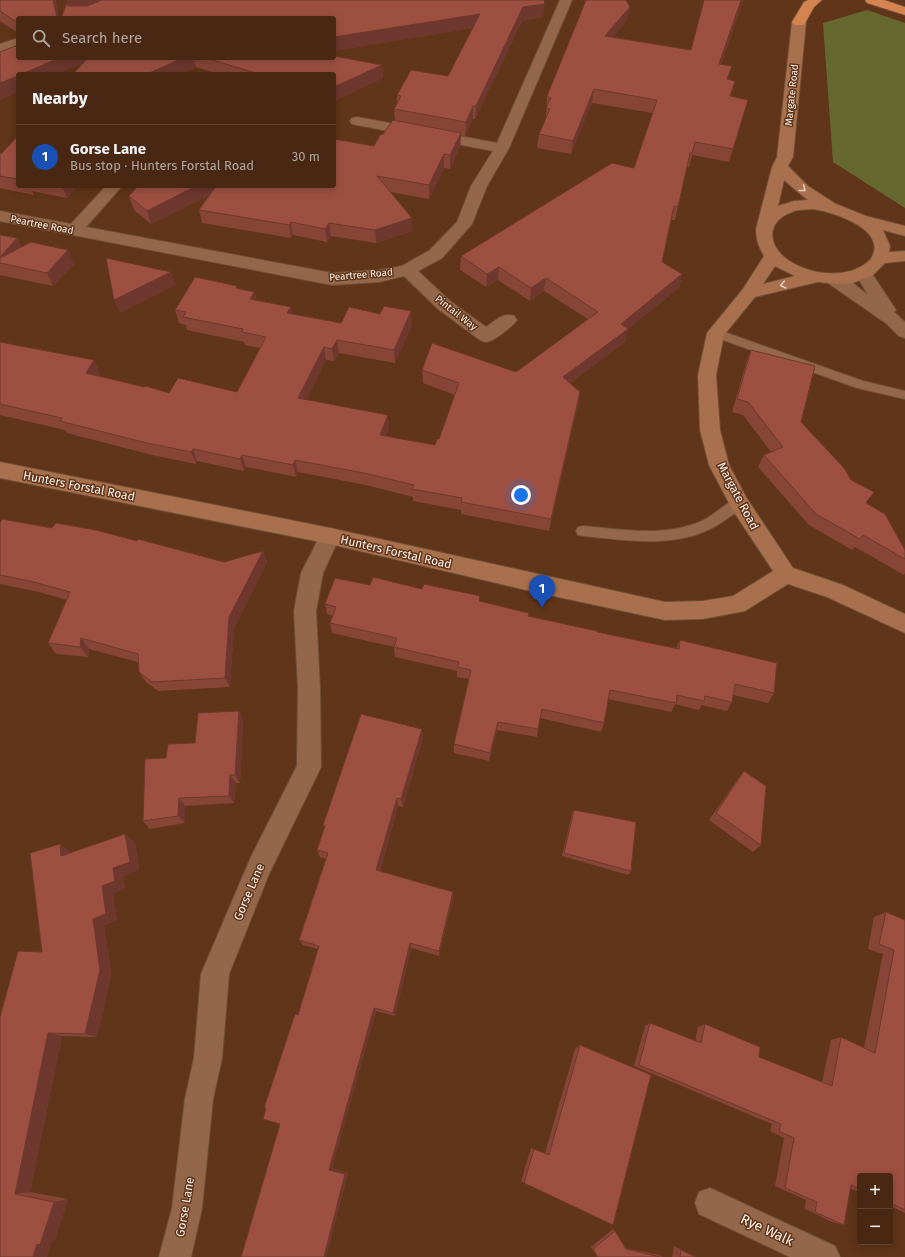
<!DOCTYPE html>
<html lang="en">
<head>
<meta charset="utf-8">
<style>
  :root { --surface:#482813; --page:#4f301c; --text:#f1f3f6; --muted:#b1a6a0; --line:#604433; --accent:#e69b98 }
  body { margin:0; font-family:"Fira Sans",sans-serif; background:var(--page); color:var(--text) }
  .controls { position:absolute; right:12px; bottom:12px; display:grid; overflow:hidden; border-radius:4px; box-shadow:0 2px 10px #0003 }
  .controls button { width:36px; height:36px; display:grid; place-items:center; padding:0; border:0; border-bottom:1px solid var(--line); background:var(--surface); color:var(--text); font:20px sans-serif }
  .you { position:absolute; left:521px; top:495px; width:14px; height:14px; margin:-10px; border:3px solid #fff; border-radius:50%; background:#1a73e8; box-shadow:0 0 0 6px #1a73e833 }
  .badge { display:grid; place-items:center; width:26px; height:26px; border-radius:50%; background:var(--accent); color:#fff; font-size:13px; font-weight:700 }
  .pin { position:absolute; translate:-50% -33px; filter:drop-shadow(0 1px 2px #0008) }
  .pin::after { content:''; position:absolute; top:21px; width:14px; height:12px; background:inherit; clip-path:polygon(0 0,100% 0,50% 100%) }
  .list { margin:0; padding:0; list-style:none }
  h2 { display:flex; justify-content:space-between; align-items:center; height:52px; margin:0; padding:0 16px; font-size:17px }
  h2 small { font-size:13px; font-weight:400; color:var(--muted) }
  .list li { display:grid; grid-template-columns:26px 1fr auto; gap:12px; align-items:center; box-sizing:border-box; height:64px; padding:0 16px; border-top:1px solid var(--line) }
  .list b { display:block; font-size:15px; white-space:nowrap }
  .list p { margin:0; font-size:13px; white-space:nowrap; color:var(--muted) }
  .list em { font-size:13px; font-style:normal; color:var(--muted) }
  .icon { flex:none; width:22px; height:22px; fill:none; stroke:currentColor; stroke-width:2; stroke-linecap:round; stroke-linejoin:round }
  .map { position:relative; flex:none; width:905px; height:1257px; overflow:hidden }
  .search { position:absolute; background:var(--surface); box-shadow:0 2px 10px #0003; left:16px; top:16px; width:320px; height:44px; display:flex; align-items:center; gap:10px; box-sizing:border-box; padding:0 14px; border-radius:4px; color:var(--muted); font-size:15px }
  .panel { position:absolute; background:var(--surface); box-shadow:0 2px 10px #0003; left:16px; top:72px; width:320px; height:116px; border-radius:4px }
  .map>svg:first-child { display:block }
  .green { fill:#66692f }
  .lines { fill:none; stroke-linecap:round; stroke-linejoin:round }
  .lane-casing { stroke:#6f4e38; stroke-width:2 }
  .street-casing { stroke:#6f4e38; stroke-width:2 }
  .secondary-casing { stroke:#6f4e38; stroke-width:2 }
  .highway-casing { stroke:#6f4e38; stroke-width:2 }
  .lane { fill:#95674a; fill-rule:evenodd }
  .street { fill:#95674a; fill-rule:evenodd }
  .secondary { fill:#a8704c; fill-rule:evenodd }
  .highway { fill:#d58450; fill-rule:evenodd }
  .wall { fill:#874538 }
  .shaded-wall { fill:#6e382e }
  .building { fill:#9d5041; stroke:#6e382e }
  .oneway { stroke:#e2cabb }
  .labels { text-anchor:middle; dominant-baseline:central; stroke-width:3; stroke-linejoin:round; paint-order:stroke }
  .far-street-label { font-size:10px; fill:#fbf0ea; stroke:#603519 }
  .street-label { font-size:12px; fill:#fbf0ea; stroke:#603519 }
  .near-street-label { font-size:14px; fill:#fbf0ea; stroke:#603519 }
</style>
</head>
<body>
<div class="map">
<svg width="905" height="1257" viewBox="0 0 905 1257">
  <rect width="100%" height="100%" fill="#603519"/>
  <!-- green -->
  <path class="green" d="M 867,10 L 905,23 L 905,208 L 833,162 L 823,23 Z"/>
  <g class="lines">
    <!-- lane casing -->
    <g class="lane-casing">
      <path id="lane" d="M 716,329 L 863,381 L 905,391 L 905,399 L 857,388 L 712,336 L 710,333 L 712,330 Z
        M 739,498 L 744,499 L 745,503 L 744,507 C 732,515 721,524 708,530 C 669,548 624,540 583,536 L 578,535 L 576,531 L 578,527 L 583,526 C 620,529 661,537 697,523 C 712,518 724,503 739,498 Z"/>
    </g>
    <!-- street casing -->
    <g class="street-casing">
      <path id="street" d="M 560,0 L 572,0 L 509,148 L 487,186 L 472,224 L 442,258 L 418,271 L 450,301 L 486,327 C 495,321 503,312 514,316 L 517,320 C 513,326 493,342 486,342 C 484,342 482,341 480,340 L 438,309 L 404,276 L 379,282 L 332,285 L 0,221 L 0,211 L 71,224 L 106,186 L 122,186 L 86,227 L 332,273 L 379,270 L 402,266 L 430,250 L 457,222 L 471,186 L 493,151 L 357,125 L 352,124 L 350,121 L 352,118 L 357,117 L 497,143 Z
        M 18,38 L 18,46 L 0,52 L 0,44 Z
        M 863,267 L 869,269 L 896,310 L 894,312 L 905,322 L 905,338 L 899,336 L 887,324 L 828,283 L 826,279 L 828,275 C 842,271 857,287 868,295 L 855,273 L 857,269 Z
        M 330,528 L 337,530 L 340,536 L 323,573 L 316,611 L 320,689 L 321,767 L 269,874 L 229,974 L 222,1058 L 213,1099 L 202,1208 L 191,1257 L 159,1257 L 172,1208 L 185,1099 L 194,1058 L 201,974 L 251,857 L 297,766 L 298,689 L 294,611 L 301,573 L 323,530 Z
        M 710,1188 L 835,1246 L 840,1257 L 790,1257 L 699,1214 L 695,1203 L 699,1192 Z"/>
    </g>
    <!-- secondary casing -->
    <g class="secondary-casing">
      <path id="secondary" d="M 799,18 L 804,19 L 806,22 L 793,157 L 788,166 L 808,186 L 836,204 L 866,216 L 905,226 L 905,236 L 883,230 L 890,246 L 889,252 L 905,251 L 905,261 L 885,263 L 873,275 L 853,283 L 838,284 L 818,282 L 755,297 L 724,335 L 716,375 L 720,430 L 729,465 L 746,497 L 793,568 L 843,585 L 905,614 L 905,633 L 827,597 L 788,584 L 745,611 L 703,619 L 665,620 L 530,591 L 330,544 L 0,478 L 0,462 L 330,528 L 665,602 L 703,601 L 733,596 L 773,571 L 732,509 L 709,465 L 700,430 L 698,375 L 707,333 L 743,289 L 764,256 C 759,247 756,240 756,229 L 772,167 L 777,157 L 792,22 L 794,19 ZM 784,180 L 798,192 L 808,200 L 794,201 L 778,206 ZM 813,209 C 833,212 891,230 870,260 C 848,281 806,275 784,257 C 766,241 769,220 792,212 C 798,209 806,210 813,209 ZM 775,266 L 795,276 L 763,284 Z"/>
    </g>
    <!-- highway casing -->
    <g class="highway-casing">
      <path id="highway" d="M 808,0 L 822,0 L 814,7 L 804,25 L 794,25 L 792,22 L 804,2 Z
        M 865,0 L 884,0 L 905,7 L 905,15 L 867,3 Z"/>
    </g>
    <!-- lane -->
    <use href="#lane" class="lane"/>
    <!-- street -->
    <use href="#street" class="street"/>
    <!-- secondary -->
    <use href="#secondary" class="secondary"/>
    <!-- highway -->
    <use href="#highway" class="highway"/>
  </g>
  <!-- wall -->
  <path class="wall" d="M 0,0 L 56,0 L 59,18 L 18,18 L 18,33 L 0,21 Z
    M 743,0 L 721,64 L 728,80 L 731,96 L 744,113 L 729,162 L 692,155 L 689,167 L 687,167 L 675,220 L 671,220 L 662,262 L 682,274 L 679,288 L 628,329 L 625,342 L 570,383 L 580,392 L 578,405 L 549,531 L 461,514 L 461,510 L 413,501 L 413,497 L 366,485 L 298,472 L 296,477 L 246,467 L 244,471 L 197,461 L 196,464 L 152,455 L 67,433 L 65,430 L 0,415 L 0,342 L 100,373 L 98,376 L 169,393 L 237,392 L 260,348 L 245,345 L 244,342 L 187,330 L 186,325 L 179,323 L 175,310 L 238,289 L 254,292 L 257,301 L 291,307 L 292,314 L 341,323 L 412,325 L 395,363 L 339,353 L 334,361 L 326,360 L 306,400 L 389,428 L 386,436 L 435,445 L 439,439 L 455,395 L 423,383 L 422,370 L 516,372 L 588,319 L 544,291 L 530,301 L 498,280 L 486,287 L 460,270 L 461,256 L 634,168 L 653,113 L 592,103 L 571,154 L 537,148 L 539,134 L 546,118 L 547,96 L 627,20 L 613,37 L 691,50 Z
    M 543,17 L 522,21 L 475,119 L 473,119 L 465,136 L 461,135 L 460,146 L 450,169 L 444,168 L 429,199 L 390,192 L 412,231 L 376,243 L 331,236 L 327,242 L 293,235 L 291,238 L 202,223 L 199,210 L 209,195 L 151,224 L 134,210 L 129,196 L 374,146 L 395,120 L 394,109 L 397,104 L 397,95 L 448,76 L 473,28 L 334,51 L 334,18 Z
    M 18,58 L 334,58 L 382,65 L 383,78 L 334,101 L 334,74 L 217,74 L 196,67 L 181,74 L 73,74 L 83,63 Z
    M 18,136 L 18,186 L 77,186 L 67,198 L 32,191 L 34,195 L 0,188 L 0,152 L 1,154 Z
    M 0,235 L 17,238 L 21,247 L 74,264 L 53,286 L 0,275 Z
    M 751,350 L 801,422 L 851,480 L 866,503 L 905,550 L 905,573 L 904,575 L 855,547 L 852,550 L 809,525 L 758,467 L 764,455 L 771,452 L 743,415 L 732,412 L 746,363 Z
    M 0,523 L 52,528 L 137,541 L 224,562 L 263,551 L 267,562 L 234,628 L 230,687 L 158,691 L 146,682 L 139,672 L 138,662 L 89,649 L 88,657 L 56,654 L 48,643 L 67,600 L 43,593 L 0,584 Z
    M 370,585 L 422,589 L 480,602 L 528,616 L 597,632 L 676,648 L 680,640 L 774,693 L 768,703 L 733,695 L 732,702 L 727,711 L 702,705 L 699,710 L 675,704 L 671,712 L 608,699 L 604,723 L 601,732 L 540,718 L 537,737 L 497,730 L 489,761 L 454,753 L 454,744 L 469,679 L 457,677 L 457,671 L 395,657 L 394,647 L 332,633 L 330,623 L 333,616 L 327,614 L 325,604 Z
    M 239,711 L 243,720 L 240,783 L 236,783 L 234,803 L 185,806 L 185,823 L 150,829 L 143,821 L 166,758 L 195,743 Z
    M 422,729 L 423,738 L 403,807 L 398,806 L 380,871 L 453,898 L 439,956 L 411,948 L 395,1016 L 376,1011 L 332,1168 L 348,1173 L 326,1257 L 280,1124 L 298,1015 L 318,949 L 303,945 L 299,940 L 326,859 L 320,857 L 317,850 L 324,828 L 323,825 Z
    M 744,771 L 761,845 L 753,852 L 709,820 L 737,780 Z
    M 574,810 L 631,871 L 628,875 L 562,856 L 572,814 Z
    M 135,843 L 139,870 L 123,876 L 125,889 L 113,893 L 117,921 L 104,925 L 111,975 L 97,1037 L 62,1036 L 30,1192 L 68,1199 L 55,1240 L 0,1257 L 42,952 L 71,852 Z
    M 886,912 L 905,920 L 905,1213 L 890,1206 L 890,1176 L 860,1176 L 860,1193 L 850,1188 L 844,1225 L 832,1222 L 805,1209 L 806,1200 L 775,1186 L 784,1138 L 770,1131 L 772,1124 L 634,1066 L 645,1026 L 650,1023 L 695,1041 L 698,1027 L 705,1024 L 759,1057 L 822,1082 L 831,1040 L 841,1037 L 864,1048 L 883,954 L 868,949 L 874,917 Z
    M 580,1045 L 651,1075 L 524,1183 L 521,1181 L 531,1148 L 545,1153 L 575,1049 Z
    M 613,1229 L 615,1231 L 625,1248 L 660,1255 L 662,1257 L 597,1257 L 591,1247 Z
    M 674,1246 L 696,1257 L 672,1257 Z"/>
  <!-- shaded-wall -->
  <path class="shaded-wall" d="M 53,0 L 56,0 L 59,18 L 57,18 Z
    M 69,0 L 111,0 L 73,14 L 67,4 Z
    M 741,0 L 743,0 L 716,77 L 719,64 Z
    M 545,4 L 543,17 L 522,21 L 475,119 L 476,106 L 523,7 Z
    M 630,7 L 627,20 L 603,49 L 605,36 Z
    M 480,14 L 480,27 L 334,51 L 334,37 Z
    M 59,58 L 95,58 L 58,74 L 22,74 Z
    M 183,58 L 193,58 L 196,67 L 181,74 L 147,74 Z
    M 382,65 L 383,78 L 334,101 L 334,87 Z
    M 732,66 L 728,80 L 727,79 Z
    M 18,76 L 18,92 L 0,100 L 0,83 Z
    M 735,81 L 732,95 L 726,110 L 730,96 Z
    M 594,89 L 592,103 L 571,154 L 573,141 Z
    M 473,106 L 473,119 L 465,136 L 466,122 Z
    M 461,133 L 460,146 L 450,169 L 450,155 Z
    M 444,154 L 444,168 L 429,199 L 429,185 Z
    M 62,186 L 77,186 L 67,198 Z
    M 196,186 L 227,186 L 151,224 L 147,211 Z
    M 412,218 L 412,231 L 376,243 L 375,230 Z
    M 291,222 L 293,235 L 291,238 L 289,225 Z
    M 329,223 L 331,236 L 327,242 L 325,229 Z
    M 17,238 L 23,252 L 0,257 Z
    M 68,250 L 74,264 L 53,286 L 47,273 Z
    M 499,267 L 498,280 L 486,287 L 487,274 Z
    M 171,272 L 176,285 L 120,313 L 114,300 Z
    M 682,274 L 679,288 L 628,329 L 625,342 L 561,390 L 563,377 L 621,324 Z
    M 546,278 L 544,291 L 530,301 L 531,288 Z
    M 254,292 L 258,305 L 250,299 Z
    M 291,307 L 293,320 L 287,313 Z
    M 411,311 L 412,325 L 395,363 L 394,350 Z
    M 337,340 L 339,353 L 334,361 L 332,349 Z
    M 324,347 L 326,360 L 301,411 L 298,398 Z
    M 94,360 L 100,373 L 92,385 L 86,373 Z
    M 580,392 L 578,405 L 549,531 L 551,519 Z
    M 388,415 L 389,428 L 382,447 L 380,435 Z
    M 193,449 L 197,461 L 196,464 L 191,452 Z
    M 242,455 L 246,467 L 244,471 L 240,459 Z
    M 295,460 L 298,472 L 296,477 L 293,465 Z
    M 263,551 L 267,562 L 234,628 L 230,687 L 225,678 L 229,617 Z
    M 81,638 L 89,649 L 88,657 L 80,647 Z
    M 239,711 L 243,720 L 240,783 L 235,775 Z
    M 498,722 L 497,730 L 489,761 L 490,753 Z
    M 422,729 L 423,738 L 403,807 L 401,799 Z
    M 230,775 L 236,783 L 234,803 L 229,796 Z
    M 179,798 L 185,806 L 185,823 L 178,816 Z
    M 397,798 L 398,806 L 378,876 L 376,870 Z
    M 125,834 L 135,843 L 139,870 L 123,876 L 125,889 L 113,893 L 117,921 L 104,925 L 111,975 L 97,1037 L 85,1034 L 93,919 L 102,886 L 113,868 Z
    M 60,844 L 71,852 L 61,856 Z
    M 453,892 L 453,898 L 439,956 L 439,951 Z
    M 410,943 L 411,948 L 395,1016 L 393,1013 Z
    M 374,1008 L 376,1011 L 332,1168 L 348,1173 L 326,1257 L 324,1257 L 329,1170 Z
    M 48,1033 L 62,1036 L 30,1192 L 15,1194 Z
    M 68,1199 L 55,1240 L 52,1241 L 47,1257 L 33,1257 L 37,1244 L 54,1202 Z"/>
  <!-- building -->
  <path class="building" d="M 0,0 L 53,0 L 57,18 L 18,18 L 18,23 L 0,11 Z
    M 68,0 L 69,0 L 67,4 L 68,6 L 87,6 L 102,0 L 544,0 L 545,4 L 523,7 L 476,106 L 473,106 L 466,122 L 394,109 L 401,96 L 397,95 L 411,70 L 448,76 L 480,14 L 334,37 L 334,18 L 61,18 Z
    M 586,0 L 626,0 L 630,7 L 605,36 L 691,50 L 704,0 L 741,0 L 719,64 L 732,66 L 727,79 L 735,81 L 730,96 L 748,100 L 733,149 L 695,142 L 692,153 L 690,153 L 678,207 L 674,206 L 662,262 L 682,274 L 621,324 L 628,329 L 563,377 L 580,392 L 551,519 L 461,502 L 462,498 L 412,489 L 414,485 L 364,473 L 295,460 L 293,465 L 242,455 L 240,459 L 193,449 L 191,452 L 147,443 L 60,421 L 62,418 L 0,404 L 0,342 L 94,360 L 86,373 L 144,387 L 146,386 L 169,393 L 178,378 L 237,392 L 266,337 L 242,332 L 243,329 L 183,317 L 186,312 L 175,310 L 195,277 L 237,286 L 236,288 L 254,292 L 250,299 L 291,307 L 287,313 L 341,323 L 349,307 L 380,314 L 384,306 L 411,311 L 394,350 L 337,340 L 332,349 L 324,347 L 298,398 L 388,415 L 380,435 L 435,445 L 437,439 L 439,439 L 459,383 L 422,370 L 432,343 L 516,372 L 598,312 L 546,278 L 531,288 L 499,267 L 487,274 L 461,256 L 612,163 L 634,168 L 657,100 L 594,89 L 573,141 L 539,134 L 550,109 L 546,108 L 551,98 L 547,96 Z
    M 18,45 L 18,58 L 59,58 L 22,74 L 18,74 L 18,76 L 0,83 L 0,52 Z
    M 334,56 L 382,65 L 334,87 L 334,74 L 259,74 L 206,58 L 334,58 Z
    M 88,58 L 183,58 L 147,74 L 73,74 Z
    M 393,120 L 461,133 L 450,155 L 444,154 L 429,185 L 377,176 L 412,218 L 375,230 L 329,223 L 325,229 L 291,222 L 289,225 L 199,210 L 216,186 L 334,186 L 334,139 L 374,146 L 380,135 L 383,134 Z
    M 18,136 L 18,179 L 0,176 L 0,152 L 1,154 Z
    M 138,186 L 196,186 L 147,211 L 129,196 Z
    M 0,235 L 17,238 L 0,257 Z
    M 31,242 L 68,250 L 47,273 L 0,263 L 0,258 Z
    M 106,258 L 171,272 L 114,300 Z
    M 751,350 L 815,366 L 801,422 L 844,468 L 851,480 L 874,492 L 866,503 L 885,514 L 905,550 L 905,559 L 863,535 L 860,539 L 816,514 L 764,455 L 783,447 L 748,402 L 737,399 Z
    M 2,519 L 52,528 L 56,523 L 96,530 L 137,541 L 138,539 L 224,562 L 263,551 L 229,617 L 225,678 L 152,682 L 139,672 L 138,654 L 81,638 L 80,647 L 48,643 L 70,592 L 34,582 L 0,575 L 0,523 Z
    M 373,577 L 422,589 L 424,584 L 480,596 L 479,601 L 529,613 L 528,616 L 597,631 L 597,632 L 679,649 L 680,640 L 777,663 L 774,693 L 735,684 L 732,702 L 705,696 L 704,701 L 677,695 L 676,703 L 610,690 L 604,723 L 542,709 L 538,729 L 498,722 L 490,753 L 454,744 L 471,670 L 457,667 L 459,662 L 394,647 L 397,638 L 330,623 L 336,607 L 325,604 L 335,578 L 370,585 Z
    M 239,711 L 235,775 L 230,775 L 229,796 L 179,798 L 178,816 L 143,821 L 145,759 L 166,758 L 168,744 L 195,743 L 198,713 Z
    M 361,714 L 422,729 L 401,799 L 397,798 L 376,870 L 453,892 L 439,951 L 410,943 L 393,1013 L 374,1008 L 329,1170 L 345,1174 L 324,1257 L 241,1257 L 280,1124 L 263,1119 L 266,1108 L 264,1108 L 295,1014 L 298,1015 L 319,946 L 299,940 L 328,853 L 317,850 L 325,826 L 323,825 Z
    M 744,771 L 766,786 L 761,845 L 716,813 Z
    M 574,810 L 636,822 L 631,871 L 564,853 Z
    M 125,834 L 130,862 L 113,868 L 115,881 L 102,886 L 106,914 L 93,919 L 100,970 L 85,1034 L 48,1033 L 15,1194 L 54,1202 L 40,1245 L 37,1244 L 33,1257 L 0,1257 L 0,1017 L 18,951 L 42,952 L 30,853 L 60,844 L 61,856 Z
    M 886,912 L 905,920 L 905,1210 L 890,1203 L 890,1176 L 860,1176 L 860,1189 L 851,1185 L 844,1225 L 815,1212 L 817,1202 L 785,1188 L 794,1138 L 779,1131 L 781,1124 L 639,1065 L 650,1023 L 701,1043 L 705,1024 L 760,1047 L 759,1057 L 832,1086 L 841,1037 L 875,1053 L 894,950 L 879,944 Z
    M 580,1045 L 651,1075 L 613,1225 L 524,1183 L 534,1149 L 549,1155 Z
    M 615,1231 L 626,1249 L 660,1257 L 598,1257 L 593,1249 Z
    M 681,1250 L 695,1257 L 680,1257 Z"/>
  <!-- one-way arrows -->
  <defs><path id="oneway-chevron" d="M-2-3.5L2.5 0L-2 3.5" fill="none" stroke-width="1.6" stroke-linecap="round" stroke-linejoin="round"/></defs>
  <g class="oneway">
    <use href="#oneway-chevron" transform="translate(803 189) rotate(38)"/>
    <use href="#oneway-chevron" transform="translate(783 285) rotate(167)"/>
  </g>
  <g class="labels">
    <!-- far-street labels -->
    <g class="far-street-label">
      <text transform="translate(792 95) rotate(-84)">Margate Road</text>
      <text transform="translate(42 225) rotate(11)">Peartree Road</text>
      <text transform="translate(361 275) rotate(-5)">Peartree Road</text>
      <text transform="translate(456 313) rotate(38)">Pintail Way</text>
    </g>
    <!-- street labels -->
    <g class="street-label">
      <text transform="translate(79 486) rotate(11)">Hunters Forstal Road</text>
      <text transform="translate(738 496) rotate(62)">Margate Road</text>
      <text transform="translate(396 552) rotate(13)">Hunters Forstal Road</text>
      <text transform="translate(249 892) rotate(-67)">Gorse Lane</text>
      <text transform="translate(185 1207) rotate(-80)">Gorse Lane</text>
    </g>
    <!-- near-street labels -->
    <g class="near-street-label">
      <text transform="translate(767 1230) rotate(25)">Rye Walk</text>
    </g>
  </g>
</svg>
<div class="controls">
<button>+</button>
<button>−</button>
</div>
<div class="you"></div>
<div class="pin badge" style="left:542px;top:608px;background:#1a4fb4">1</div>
<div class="search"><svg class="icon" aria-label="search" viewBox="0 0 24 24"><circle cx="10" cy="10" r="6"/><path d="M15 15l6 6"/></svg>Search here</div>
<section class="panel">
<h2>Nearby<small></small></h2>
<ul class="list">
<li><span class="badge" style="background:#1a4fb4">1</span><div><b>Gorse Lane</b><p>Bus stop · Hunters Forstal Road</p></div><em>30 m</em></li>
</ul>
</section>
</div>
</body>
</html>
